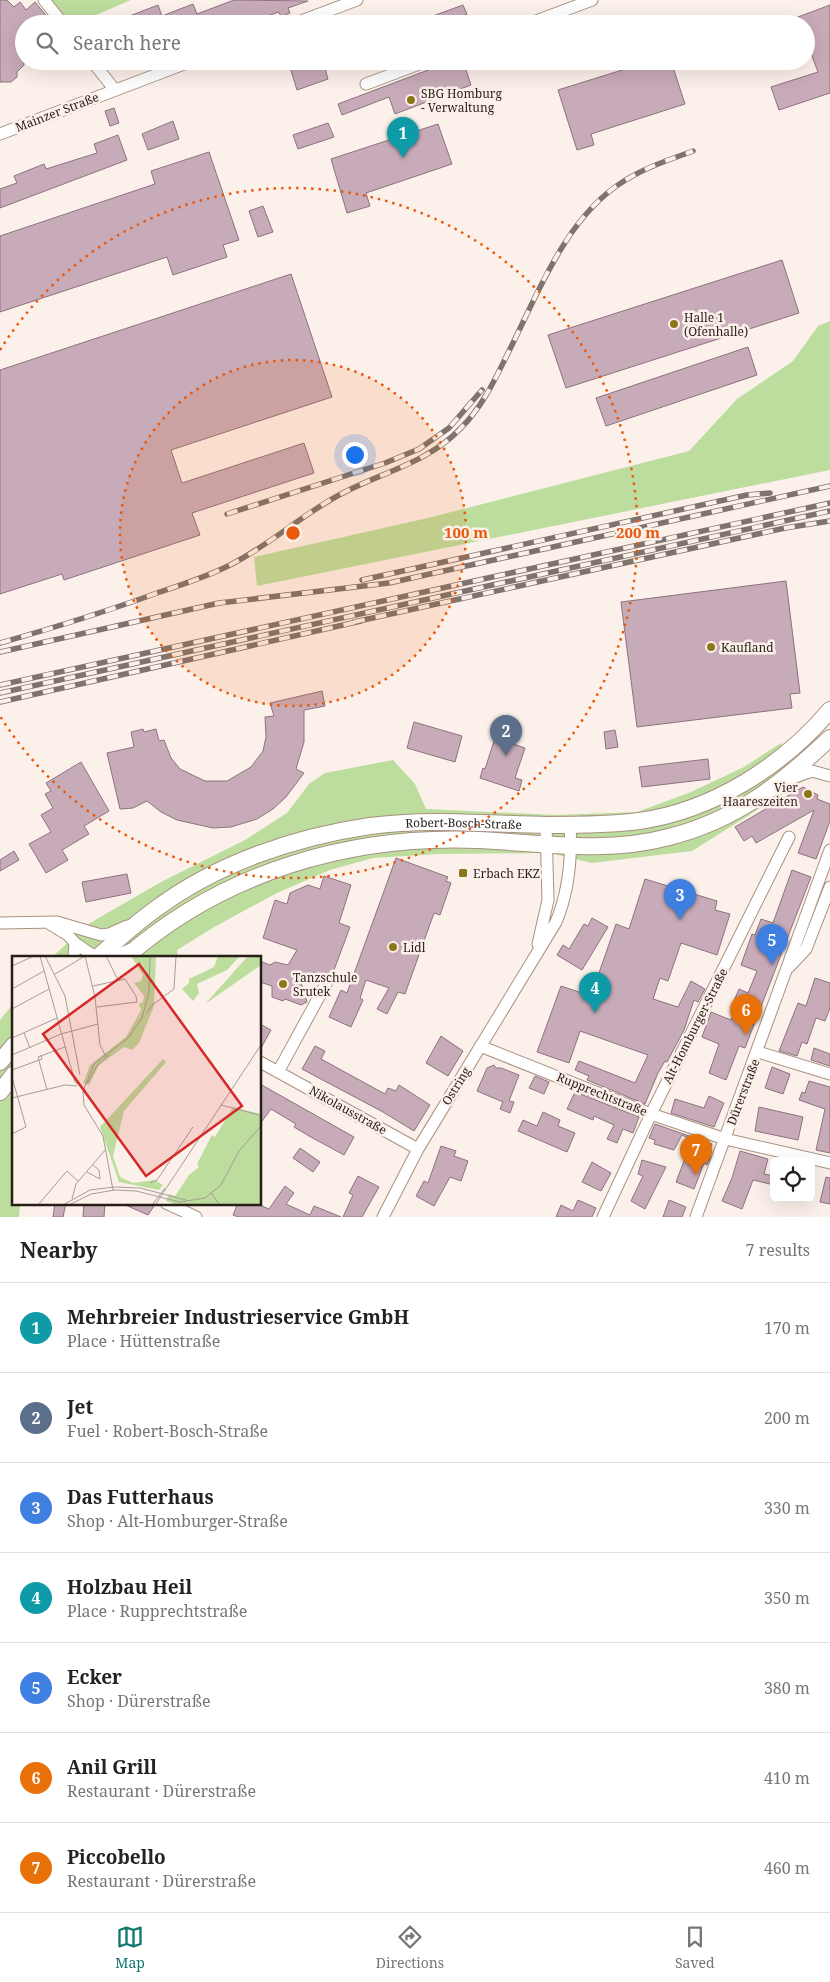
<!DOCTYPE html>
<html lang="en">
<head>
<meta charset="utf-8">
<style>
  :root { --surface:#fff; --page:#f6f6f6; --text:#222; --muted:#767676; --line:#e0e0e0; --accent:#0f766e }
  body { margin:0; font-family:"Noto Serif",serif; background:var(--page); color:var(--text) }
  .controls { position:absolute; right:15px; bottom:15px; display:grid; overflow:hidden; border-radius:8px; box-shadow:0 5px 20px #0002 }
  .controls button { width:45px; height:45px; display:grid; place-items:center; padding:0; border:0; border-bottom:1px solid var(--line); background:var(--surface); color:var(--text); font:25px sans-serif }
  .you { position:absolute; left:354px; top:454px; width:18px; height:18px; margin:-12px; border:4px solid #fff; border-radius:50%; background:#1a73e8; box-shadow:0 0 0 8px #1a73e833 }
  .badge { display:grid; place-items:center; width:32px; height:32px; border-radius:50%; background:var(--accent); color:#fff; font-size:16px; font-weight:700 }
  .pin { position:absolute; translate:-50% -41px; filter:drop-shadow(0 1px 2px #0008) }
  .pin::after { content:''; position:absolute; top:26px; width:18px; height:15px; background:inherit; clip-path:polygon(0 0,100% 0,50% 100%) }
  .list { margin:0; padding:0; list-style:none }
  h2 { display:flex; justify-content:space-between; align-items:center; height:65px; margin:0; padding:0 20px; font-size:21px }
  h2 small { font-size:16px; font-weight:400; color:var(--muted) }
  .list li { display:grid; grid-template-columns:32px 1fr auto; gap:15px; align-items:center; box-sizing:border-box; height:90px; padding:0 20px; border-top:1px solid var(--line) }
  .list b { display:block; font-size:19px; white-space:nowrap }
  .list p { margin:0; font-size:16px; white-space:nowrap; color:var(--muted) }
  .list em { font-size:16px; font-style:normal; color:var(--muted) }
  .icon { flex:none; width:28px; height:28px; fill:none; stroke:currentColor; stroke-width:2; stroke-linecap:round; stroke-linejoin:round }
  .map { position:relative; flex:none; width:830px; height:1217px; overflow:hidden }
  .search { position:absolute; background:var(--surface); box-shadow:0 5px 20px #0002; left:15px; right:15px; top:15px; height:55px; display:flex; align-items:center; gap:12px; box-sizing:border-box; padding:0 18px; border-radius:28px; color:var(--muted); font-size:19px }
  .sheet { height:695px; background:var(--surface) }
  nav { display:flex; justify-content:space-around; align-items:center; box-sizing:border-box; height:70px; border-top:1px solid var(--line); background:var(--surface); font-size:14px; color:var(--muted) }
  nav a { display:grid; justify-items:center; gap:2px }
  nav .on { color:var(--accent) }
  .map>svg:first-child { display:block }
  .green { fill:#bcdd9d }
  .building { fill:#c8abb8; stroke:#8d727f }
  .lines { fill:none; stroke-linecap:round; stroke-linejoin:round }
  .minor-casing { stroke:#a99180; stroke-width:13 }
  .secondary-casing { stroke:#a99180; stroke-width:18 }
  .minor { stroke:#fff; stroke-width:11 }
  .secondary { stroke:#fff; stroke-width:16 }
  .rail-casing { stroke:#7e746d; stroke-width:5.5 }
  .rail { stroke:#fcf1ea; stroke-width:4; stroke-dasharray:11; stroke-linecap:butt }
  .ring { fill:none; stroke:#e8590c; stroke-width:2.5; stroke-dasharray:2.5 5 }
  .poi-dot { fill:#8c761a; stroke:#fcf1ea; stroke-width:2 }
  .labels { text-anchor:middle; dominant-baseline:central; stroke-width:5; stroke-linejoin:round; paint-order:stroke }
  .poi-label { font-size:12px; fill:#271e17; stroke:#fcf1ea; text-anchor:start }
  .street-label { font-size:12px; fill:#271e17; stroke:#fcf1ea }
  .inset-road { fill:none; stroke:#a79d96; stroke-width:1 }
  .view { fill:#d62828; fill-opacity:0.15; stroke:#d62828; stroke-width:2.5 }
  .inset-edge { fill:none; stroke:#271e17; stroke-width:2.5 }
  .centre { fill:#e8590c; stroke:#fcf1ea; stroke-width:2.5 }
  .ring-label { font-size:15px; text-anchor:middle; font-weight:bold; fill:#e8590c; stroke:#fcf1ea; stroke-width:5; stroke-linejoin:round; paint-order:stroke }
</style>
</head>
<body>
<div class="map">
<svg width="830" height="1217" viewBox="0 0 830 1217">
  <rect width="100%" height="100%" fill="#fcf1ea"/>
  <!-- green -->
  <path class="green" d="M 38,0 L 131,0 L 75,24 L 58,24 Z
    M 830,321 L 830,470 L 257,586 L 254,557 L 428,518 L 689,451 L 737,399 L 793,361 L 818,326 Z
    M 781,743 L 805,780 L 692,851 L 592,863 L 550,853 L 438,854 L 373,858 L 330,870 L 277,893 L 216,926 L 177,950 L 178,957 L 52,957 L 90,923 L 161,882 L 245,840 L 287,813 L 309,784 L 325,773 L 393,760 L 415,784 L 426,809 L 555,815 L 637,812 L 691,792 L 744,767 Z
    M 14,1003 L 14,1203 L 20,1203 L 19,1217 L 0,1217 L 0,1020 Z"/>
  <!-- building -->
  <path class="building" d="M 0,0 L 7,0 L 14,7 L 20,2 L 26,10 L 35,2 L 53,24 L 24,24 L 24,65 L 17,72 L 17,77 L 11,82 L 0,82 Z
    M 234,0 L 308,1 L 288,8 L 290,13 L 281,17 L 279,12 L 243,24 L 130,24 L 127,17 L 158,5 L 162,16 L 193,4 L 197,14 Z
    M 463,5 L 467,14 L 447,24 L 411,24 Z
    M 830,5 L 830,93 L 779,110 L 771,87 L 818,72 L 806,40 L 806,24 L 782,23 Z
    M 288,61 L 341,61 L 341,62 L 325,68 L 328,79 L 297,90 Z
    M 452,61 L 463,61 L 471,85 L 395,114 L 389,97 L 342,115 L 338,104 Z
    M 651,61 L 671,61 L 685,104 L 591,134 L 594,145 L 577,150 L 558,90 Z
    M 114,108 L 119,123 L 110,126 L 105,111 Z
    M 173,121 L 179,139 L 148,150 L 142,134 Z
    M 328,123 L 334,137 L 298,149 L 293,135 Z
    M 438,124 L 452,164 L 366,193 L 370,206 L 347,213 L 331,159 Z
    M 118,135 L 127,160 L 0,208 L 0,189 L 17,183 L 14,176 L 44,164 L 46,169 L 97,153 L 94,144 Z
    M 209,152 L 239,240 L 223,245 L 227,257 L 173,275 L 167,257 L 0,312 L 0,236 L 155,184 L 151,171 Z
    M 263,206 L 273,232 L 258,237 L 249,211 Z
    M 782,260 L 799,313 L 566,388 L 548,335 Z
    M 291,274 L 332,397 L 171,450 L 182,483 L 304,443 L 314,473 L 192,513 L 200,535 L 64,580 L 62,574 L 0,594 L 0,370 Z
    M 748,347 L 757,375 L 606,426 L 596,398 Z
    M 786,581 L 800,693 L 790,694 L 792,708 L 637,727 L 621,602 Z
    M 322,691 L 325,706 L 304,710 L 304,742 L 296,769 L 304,773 L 286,797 L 273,809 L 257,819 L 231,827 L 213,828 L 177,820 L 161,812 L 147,801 L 133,808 L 120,809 L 107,753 L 134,747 L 131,732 L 143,729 L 144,732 L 156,729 L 159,741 L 164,740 L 171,758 L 180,769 L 205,781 L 227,781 L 251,767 L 263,751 L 266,737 L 265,717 L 274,716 L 270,703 Z
    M 414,722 L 462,736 L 455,762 L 407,748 Z
    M 615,730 L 618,747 L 606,749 L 604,732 Z
    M 495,738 L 525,748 L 515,778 L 522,780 L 519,791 L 480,778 L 483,768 L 485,769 Z
    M 708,759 L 710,779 L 642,787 L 639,767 Z
    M 81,762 L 109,811 L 84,826 L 89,834 L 62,850 L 68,860 L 46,873 L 29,844 L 51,832 L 41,815 L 53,808 L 45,794 L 51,791 L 46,783 Z
    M 803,787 L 818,795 L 817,799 L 830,804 L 830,821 L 816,859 L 798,853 L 814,810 L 756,843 L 752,836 L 744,841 L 735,827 Z
    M 14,851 L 19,860 L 0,871 L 0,860 Z
    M 396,858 L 448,877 L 446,881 L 451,883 L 440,915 L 434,913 L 405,994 L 398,992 L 387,1014 L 377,1009 L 389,988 L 366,980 L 360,998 L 363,1000 L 351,1027 L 329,1017 L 341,990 L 347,993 Z
    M 792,870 L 811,877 L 745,1048 L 739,1046 L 726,1080 L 709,1073 L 719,1044 L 702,1037 L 711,1012 L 731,1020 L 738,1002 L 734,1001 L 739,989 L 748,993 L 757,971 L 741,965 L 752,934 L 755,935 L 761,919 L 773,923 Z
    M 127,874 L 131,893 L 86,902 L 82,882 Z
    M 324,876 L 351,885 L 339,923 L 350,927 L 331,978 L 314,972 L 301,982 L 307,1002 L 301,1005 L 285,999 L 283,1001 L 272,997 L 272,986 L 260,982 L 260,961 L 270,965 L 275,962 L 288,965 L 297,950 L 263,938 L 275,900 L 287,904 L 290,893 L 308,885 L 320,889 Z
    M 645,879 L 717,901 L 715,910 L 730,914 L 717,955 L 681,943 L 668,981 L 660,978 L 653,999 L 678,1007 L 691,981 L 705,989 L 698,1002 L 694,1000 L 684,1030 L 667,1062 L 665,1061 L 658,1073 L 645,1104 L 587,1080 L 589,1076 L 575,1070 L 579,1061 L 635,1083 L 648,1055 L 580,1031 L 569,1063 L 537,1052 L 561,986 L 591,996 L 616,924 L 629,929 Z
    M 592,918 L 608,927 L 582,970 L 557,955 L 563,945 L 569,949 L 584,924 L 588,926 Z
    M 815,978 L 830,983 L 830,1008 L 825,1021 L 816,1018 L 807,1044 L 802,1042 L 797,1056 L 779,1051 L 798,1003 L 806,1006 Z
    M 260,1024 L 271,1030 L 260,1050 Z
    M 441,1036 L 463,1051 L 448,1076 L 426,1063 Z
    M 315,1046 L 325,1051 L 321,1059 L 385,1094 L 388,1088 L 396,1091 L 399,1085 L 430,1105 L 414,1131 L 383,1112 L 302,1069 Z
    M 814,1048 L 830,1054 L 830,1066 L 811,1060 Z
    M 494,1065 L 496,1068 L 501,1068 L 519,1075 L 509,1101 L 514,1102 L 510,1113 L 500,1109 L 503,1102 L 477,1091 L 487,1068 Z
    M 772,1067 L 790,1074 L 783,1094 L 765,1088 Z
    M 535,1076 L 549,1082 L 544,1094 L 529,1088 Z
    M 809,1081 L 830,1087 L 830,1153 L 816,1150 L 825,1109 L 799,1100 L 802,1092 L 805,1093 Z
    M 260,1084 L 354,1137 L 344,1155 L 309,1136 L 294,1127 L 296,1124 L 271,1109 L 260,1124 Z
    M 575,1092 L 639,1117 L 633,1133 L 623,1129 L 617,1143 L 607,1139 L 614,1125 L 594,1116 L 593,1120 L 567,1109 Z
    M 709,1096 L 724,1103 L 714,1127 L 671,1113 L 675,1099 L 704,1108 Z
    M 759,1107 L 803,1117 L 798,1140 L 755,1131 Z
    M 543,1112 L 560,1120 L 558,1126 L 575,1133 L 567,1152 L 518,1131 L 523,1120 L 537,1126 Z
    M 655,1124 L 712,1144 L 708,1152 L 711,1153 L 710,1158 L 707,1165 L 704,1163 L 694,1189 L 676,1182 L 692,1140 L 682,1135 L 674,1150 L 654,1144 L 655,1140 L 649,1138 Z
    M 441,1146 L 456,1151 L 454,1156 L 468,1161 L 461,1181 L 450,1177 L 434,1206 L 416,1196 L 424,1181 L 428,1183 Z
    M 300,1148 L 320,1162 L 313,1172 L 293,1158 Z
    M 740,1151 L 768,1159 L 764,1174 L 774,1176 L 774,1185 L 753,1180 L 742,1209 L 722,1201 L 732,1178 Z
    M 642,1160 L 666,1167 L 645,1209 L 631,1201 L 643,1176 L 638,1174 Z
    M 592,1162 L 611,1173 L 601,1191 L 582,1182 Z
    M 358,1176 L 379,1187 L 362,1217 L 343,1217 L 353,1195 L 349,1193 Z
    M 826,1177 L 830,1178 L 830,1204 L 820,1202 Z
    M 285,1186 L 294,1193 L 286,1204 L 310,1215 L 314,1206 L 341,1217 L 238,1217 L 233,1215 L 238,1203 L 255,1203 L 269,1209 Z
    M 578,1200 L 596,1208 L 592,1217 L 556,1217 L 561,1205 L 573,1211 Z
    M 669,1200 L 686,1207 L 682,1217 L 663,1217 Z
    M 55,1203 L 66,1203 L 63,1217 L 53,1217 Z
    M 84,1203 L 105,1203 L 104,1217 L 83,1217 Z
    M 121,1203 L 146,1203 L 154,1206 L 148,1215 Z"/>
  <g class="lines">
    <!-- minor casing -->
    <g class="minor-casing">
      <path id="minor" d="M 44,0 L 63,24
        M 293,24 L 357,0
        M 528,24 L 592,0
        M 92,61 L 115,90
        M 366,84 L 427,61
        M 0,134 L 192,61
        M 789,779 L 812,771 L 830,776
        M 0,923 L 57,922 L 101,935 L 109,934 L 127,926
        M 50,924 L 68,935 L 75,943 L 74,957
        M 75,943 L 91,954 L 105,957
        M 538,944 L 548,900 L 546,825
        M 112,957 L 131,949
        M 789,967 L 806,949 L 830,887
        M 480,1046 L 651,1114 L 725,1139 L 830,1163
        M 758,1052 L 830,1074
        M 260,1062 L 418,1149
        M 278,1072 L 326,984
        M 166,1203 L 196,1217
        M 383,1217 L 418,1149 L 556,922 C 569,891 572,859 570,824
        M 603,1217 L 651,1114 L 789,837
        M 696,1217 L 830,850"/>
    </g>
    <!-- secondary casing -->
    <g class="secondary-casing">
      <g id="secondary">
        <path id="s1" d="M 98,957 C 117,940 136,923 157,908 C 218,863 295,837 370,826 C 429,818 487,824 547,825 C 577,825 609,825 639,821 C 712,811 783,766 830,710"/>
        <path d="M 126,957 C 223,872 349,835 478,840 C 541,843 606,854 669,837 C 736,820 780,785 830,738"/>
        <path d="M 0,1062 L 14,1045"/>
        <path d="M 0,1092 L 14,1074"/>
      </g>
    </g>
    <!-- minor -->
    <use href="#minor" class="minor"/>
    <!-- secondary -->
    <use href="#secondary" class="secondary"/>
    <!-- rail casing -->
    <g class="rail-casing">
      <path id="rail" d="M 227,514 L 385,463 L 419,449 L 449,428 L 482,390
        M 362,580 L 747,495 L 770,493
        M 354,622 L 785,528 L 830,521
        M 0,643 C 53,628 105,612 157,593 C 181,585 206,577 228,566 C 269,546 301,515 341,494 C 382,472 428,463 461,428 C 484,405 496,377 510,349 C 539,291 567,216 624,181 C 646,167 669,160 693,151
        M 0,652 L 219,603 L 389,583 L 830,486
        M 0,685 L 830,503
        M 0,693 L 830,511
        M 0,702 L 361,621"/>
    </g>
    <!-- rail -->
    <use href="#rail" class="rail"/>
  </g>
  <!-- distance rings -->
  <circle cx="293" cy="533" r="173" fill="#e8590c" fill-opacity=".12"/>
  <g class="ring">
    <circle cx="293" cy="533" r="173"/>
    <path d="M0 350A345 345 0 1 1 0 716"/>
  </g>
  <!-- markers -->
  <g class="poi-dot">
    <circle cx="411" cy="100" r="5"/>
    <circle cx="674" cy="324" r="5"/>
    <circle cx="711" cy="647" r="5"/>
    <circle cx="808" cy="794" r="5"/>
    <rect x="458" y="868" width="10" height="10" rx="2.5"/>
    <circle cx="393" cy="947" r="5"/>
    <circle cx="283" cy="984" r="5"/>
  </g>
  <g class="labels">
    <!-- poi labels -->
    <g class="poi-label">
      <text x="421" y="93">SBG Homburg<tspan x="421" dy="14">- Verwaltung</tspan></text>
      <text x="684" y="317">Halle 1<tspan x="684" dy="14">(Ofenhalle)</tspan></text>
      <text x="721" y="647">Kaufland</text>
      <text x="798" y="787" text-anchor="end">Vier<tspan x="798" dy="14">Haareszeiten</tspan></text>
      <text x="473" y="873">Erbach EKZ</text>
      <text x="403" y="947">Lidl</text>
      <text x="293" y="977">Tanzschule<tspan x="293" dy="14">Srutek</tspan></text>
    </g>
    <!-- street labels -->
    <g class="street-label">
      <text transform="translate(57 112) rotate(-21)">Mainzer Straße</text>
      <text stroke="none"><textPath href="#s1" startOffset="401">Robert-Bosch-Straße</textPath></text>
      <text transform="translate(695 1026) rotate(-63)">Alt-Homburger-Straße</text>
      <text transform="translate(456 1086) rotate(-58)">Ostring</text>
      <text transform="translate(743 1092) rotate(-69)">Dürerstraße</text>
      <text transform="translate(602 1094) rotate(22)">Rupprechtstraße</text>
      <text transform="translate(348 1110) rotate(29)">Nikolausstraße</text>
    </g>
  </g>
  <!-- overview -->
  <g transform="translate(12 956)">
    <rect width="249" height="249" fill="#fcf1ea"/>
    <path d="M 119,0 L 144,0 L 142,50 L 127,87 L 120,94 L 112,91 L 87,109 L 77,129 L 71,127 L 78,109 L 114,81 L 129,54 L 127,48 L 131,46 L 132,40 L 122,27 L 129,25 L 131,19 ZM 206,0 L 228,0 L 215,14 L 185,28 L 187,37 L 181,45 L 170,33 L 177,27 L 177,23 L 202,11 ZM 236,0 L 249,0 L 249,9 L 193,48 ZM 151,103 L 154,106 L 112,155 L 101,200 L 108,221 L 121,227 L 143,224 L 151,229 L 147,234 L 107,226 L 88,171 ZM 221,151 L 249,158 L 249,249 L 165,249 L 154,245 L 157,238 L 163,240 L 177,219 L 187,211 L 185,208 L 200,179 L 203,181 Z" fill="#bcdd9d"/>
    <path class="inset-road" d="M 28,0 L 63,126 L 74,135M 33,0 L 53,40 L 68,119M 73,0 L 83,41 L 88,89 L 94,101M 94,0 L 106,24M 0,10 L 22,0M 43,18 L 73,0M 81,30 L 113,23 L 124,40 L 125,46 L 85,51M 0,33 L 32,15M 0,53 L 37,33M 135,57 L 139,50 L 162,33 L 164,0M 12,77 L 18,92M 0,82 L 45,62M 0,99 L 49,78 L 86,68M 0,114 L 30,103 L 29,99M 0,121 L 14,171 L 0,178M 75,128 L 84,111 L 97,99M 35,134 L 26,101 L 53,91M 0,142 L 53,129 L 65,130M 209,149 L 247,159M 75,216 L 88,223 L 87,214 L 81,209M 138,227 L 145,224 L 181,171M 101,234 L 91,180 L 72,149 L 71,135 L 82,108 L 116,82 L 130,62 L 137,36 L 138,0M 199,237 L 208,249M 60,243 L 64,228 L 94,193M 26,249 L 55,215 L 66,225M 51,249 L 78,234 L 102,231 L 128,232 L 174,244M 57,249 L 79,238 L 103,234 L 124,235 L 168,246 L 193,242 L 209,229 L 227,195 L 249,170M 140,249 L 153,232M 143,249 L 249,89"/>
    <path class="view" d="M 127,8 L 230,150 L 134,220 L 31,78 Z"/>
    <rect width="249" height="249" class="inset-edge"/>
  </g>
  <circle cx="293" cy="533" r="8" class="centre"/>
  <g class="ring-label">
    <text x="466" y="538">100 m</text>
    <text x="638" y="538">200 m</text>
  </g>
</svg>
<div class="controls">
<button><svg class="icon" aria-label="locate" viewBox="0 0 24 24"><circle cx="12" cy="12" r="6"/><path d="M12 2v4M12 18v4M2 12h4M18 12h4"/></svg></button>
</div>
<div class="you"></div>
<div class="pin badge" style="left:403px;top:158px;background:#0f9aa8">1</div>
<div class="pin badge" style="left:506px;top:756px;background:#5c6f8a">2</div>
<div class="pin badge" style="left:680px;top:920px;background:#3f7fe0">3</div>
<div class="pin badge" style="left:595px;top:1013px;background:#0f9aa8">4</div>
<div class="pin badge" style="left:772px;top:965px;background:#3f7fe0">5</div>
<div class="pin badge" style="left:746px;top:1035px;background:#e8710a">6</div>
<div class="pin badge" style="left:696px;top:1175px;background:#e8710a">7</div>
<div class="search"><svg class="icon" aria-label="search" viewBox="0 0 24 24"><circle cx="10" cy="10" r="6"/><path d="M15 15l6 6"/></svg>Search here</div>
</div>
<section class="sheet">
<h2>Nearby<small>7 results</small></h2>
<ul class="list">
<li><span class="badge" style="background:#0f9aa8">1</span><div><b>Mehrbreier Industrieservice GmbH</b><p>Place · Hüttenstraße</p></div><em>170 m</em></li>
<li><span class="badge" style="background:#5c6f8a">2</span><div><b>Jet</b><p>Fuel · Robert-Bosch-Straße</p></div><em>200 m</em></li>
<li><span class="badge" style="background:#3f7fe0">3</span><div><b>Das Futterhaus</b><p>Shop · Alt-Homburger-Straße</p></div><em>330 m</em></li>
<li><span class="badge" style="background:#0f9aa8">4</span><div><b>Holzbau Heil</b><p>Place · Rupprechtstraße</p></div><em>350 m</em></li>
<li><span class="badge" style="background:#3f7fe0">5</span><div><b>Ecker</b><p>Shop · Dürerstraße</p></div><em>380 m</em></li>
<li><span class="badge" style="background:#e8710a">6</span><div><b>Anil Grill</b><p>Restaurant · Dürerstraße</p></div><em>410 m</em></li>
<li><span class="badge" style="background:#e8710a">7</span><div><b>Piccobello</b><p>Restaurant · Dürerstraße</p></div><em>460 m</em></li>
</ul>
</section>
<nav>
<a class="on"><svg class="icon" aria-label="map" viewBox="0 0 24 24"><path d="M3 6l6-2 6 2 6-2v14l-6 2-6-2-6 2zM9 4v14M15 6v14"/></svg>Map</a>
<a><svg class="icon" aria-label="directions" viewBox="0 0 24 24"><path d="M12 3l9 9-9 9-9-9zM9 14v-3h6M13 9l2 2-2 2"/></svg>Directions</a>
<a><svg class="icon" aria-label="saved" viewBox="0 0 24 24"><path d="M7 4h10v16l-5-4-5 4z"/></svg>Saved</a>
</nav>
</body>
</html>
